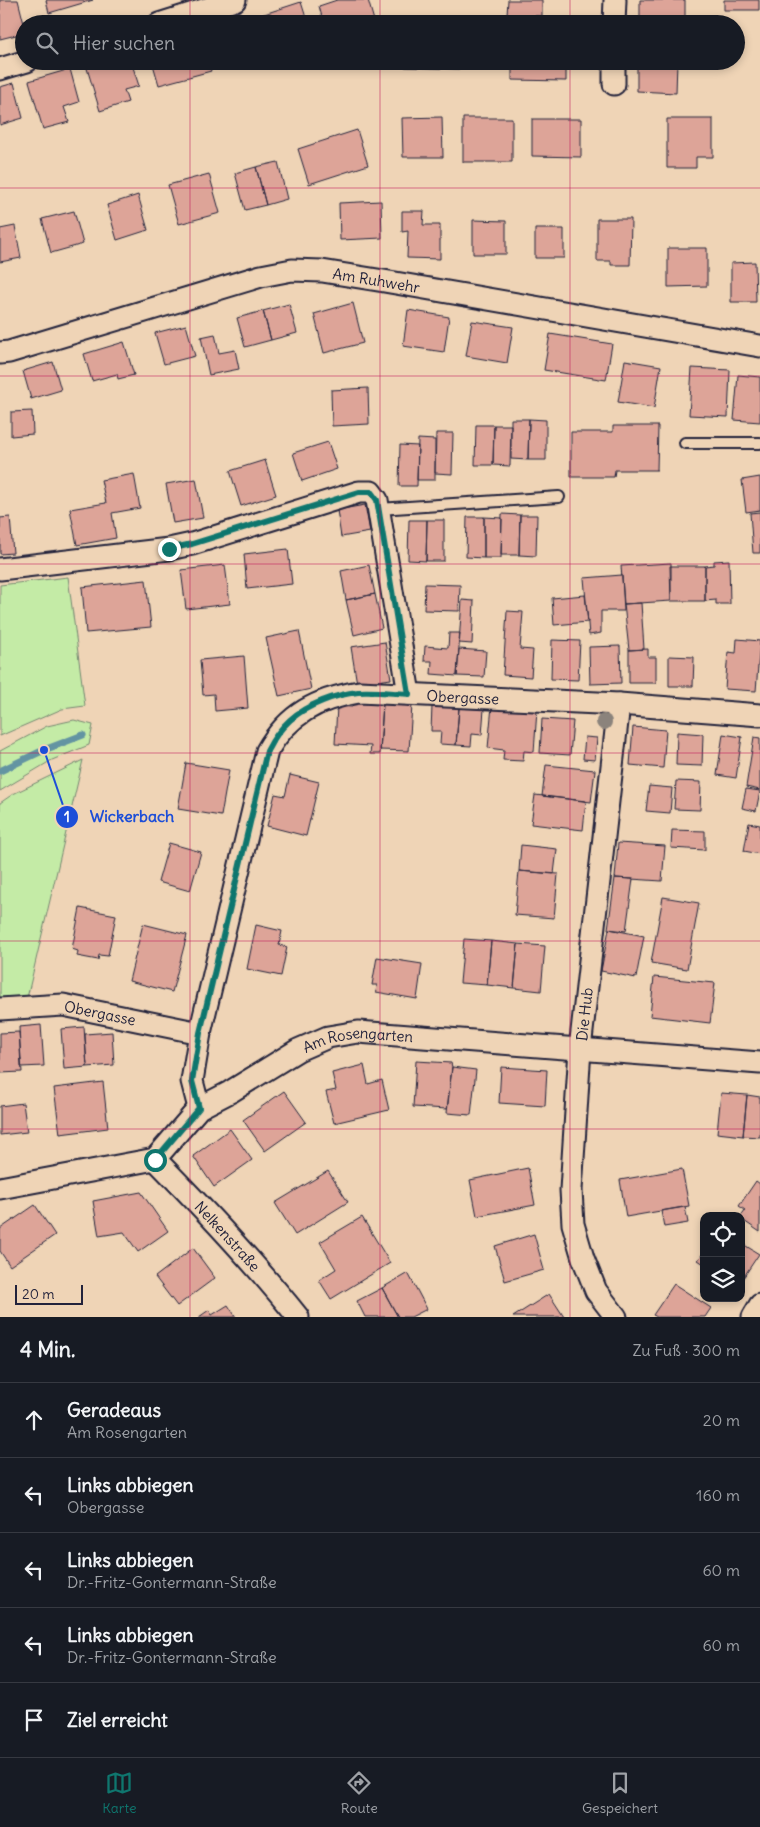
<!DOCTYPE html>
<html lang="de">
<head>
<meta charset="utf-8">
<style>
  :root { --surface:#171b24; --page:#20242c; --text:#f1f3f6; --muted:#9ea1a6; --line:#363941; --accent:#0f766e }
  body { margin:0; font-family:Delius,sans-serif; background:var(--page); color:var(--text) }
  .controls { position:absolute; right:15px; bottom:15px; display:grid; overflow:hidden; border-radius:10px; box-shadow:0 2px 8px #0003 }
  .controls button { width:45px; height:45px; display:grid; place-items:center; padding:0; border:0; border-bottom:1px solid var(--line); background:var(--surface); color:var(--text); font:25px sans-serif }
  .scale { position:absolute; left:15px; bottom:12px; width:68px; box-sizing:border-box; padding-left:5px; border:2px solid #22223b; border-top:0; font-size:14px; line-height:18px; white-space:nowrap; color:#22223b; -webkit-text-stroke:4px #efd4b6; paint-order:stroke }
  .stop { position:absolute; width:15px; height:15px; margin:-11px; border:4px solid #0f766e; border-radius:50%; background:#fff }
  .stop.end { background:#0f766e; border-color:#fff; box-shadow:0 1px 5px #0008 }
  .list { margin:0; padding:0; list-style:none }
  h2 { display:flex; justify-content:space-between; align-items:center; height:65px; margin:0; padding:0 20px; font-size:21px }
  h2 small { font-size:16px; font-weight:400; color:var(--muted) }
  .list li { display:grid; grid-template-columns:32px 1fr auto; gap:15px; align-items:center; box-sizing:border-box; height:75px; padding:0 20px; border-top:1px solid var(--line) }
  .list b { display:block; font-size:19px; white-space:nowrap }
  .list p { margin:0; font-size:16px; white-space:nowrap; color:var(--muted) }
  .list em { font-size:16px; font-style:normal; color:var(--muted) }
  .icon { flex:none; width:28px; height:28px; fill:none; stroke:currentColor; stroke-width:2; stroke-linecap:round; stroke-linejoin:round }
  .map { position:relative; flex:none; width:760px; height:1317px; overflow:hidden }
  .search { position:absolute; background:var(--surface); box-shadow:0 2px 8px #0003; left:15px; right:15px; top:15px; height:55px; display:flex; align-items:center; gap:12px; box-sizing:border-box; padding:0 18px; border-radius:28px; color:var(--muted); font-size:19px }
  .sheet { height:440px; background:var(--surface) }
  nav { display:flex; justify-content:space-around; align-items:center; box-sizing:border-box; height:70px; border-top:1px solid var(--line); background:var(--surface); font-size:14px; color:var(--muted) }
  nav a { display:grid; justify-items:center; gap:2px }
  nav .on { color:var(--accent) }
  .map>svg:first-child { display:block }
  .green { fill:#c4eba6; stroke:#738670 }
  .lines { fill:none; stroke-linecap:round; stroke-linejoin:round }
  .stream { stroke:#6394a2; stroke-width:7 }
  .building { fill:#dda498; stroke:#22223b }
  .service-casing { stroke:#22223b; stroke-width:14 }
  .minor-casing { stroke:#22223b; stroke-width:25 }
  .service { stroke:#efd4b6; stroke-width:10 }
  .minor { stroke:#efd4b6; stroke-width:21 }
  .tree { fill:#8b837b }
  .route { stroke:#0f766e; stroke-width:6 }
  .grid { fill:none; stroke:#c2185b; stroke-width:1; stroke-opacity:0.55 }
  .labels { text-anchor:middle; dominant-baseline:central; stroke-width:4; stroke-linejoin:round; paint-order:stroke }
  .street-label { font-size:15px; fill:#22223b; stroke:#efd4b6 }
  .leader { fill:none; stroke:#1d4ed8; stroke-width:2 }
  .callout-dot { fill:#1d4ed8; stroke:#efd4b6; stroke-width:2 }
  .mark-label { font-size:15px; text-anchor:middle; font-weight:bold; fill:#fff }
  .callout-label { font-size:16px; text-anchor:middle; font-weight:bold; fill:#1d4ed8; stroke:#efd4b6; stroke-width:4; stroke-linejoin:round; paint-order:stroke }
</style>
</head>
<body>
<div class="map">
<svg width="760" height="1317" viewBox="0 0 760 1317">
  <rect width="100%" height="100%" fill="#efd4b6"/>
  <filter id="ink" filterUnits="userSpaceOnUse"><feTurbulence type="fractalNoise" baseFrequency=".02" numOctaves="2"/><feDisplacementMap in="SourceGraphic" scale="10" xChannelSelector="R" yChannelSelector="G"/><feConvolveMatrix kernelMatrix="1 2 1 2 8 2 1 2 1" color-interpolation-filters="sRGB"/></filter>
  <g filter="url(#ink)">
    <!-- green -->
    <path class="green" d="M 68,577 L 85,706 L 62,709 L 0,736 L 0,585 Z
      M 74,720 L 93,725 L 89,745 L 52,760 L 0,791 L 0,751 L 47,726 Z
      M 83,760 L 27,998 L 0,1000 L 0,803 L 13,794 Z"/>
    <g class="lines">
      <!-- stream -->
      <path class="stream" d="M 0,771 L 44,750 L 83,735"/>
    </g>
    <!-- building -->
    <path class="building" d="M 0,0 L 18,0 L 24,24 L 24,33 L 0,39 Z
      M 46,0 L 93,0 L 49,13 Z
      M 337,0 L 368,0 L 375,24 L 324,24 L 319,6 Z
      M 508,0 L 542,0 L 542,16 L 507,15 Z
      M 640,0 L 685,0 L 685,24 L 640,24 Z
      M 724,0 L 759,0 L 759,10 L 724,10 Z
      M 301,2 L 308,24 L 257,24 L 255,17 Z
      M 98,61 L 131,61 L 139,86 L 124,90 L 128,102 L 100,111 L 86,65 Z
      M 152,61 L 208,61 L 211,71 L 159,85 Z
      M 405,61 L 459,61 L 459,69 L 405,67 Z
      M 512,61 L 566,61 L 566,81 L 512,80 Z
      M 637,61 L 677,61 L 676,93 L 637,91 Z
      M 70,69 L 79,102 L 64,107 L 69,122 L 43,129 L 29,81 Z
      M 14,83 L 23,118 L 0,125 L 0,87 Z
      M 442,117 L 443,157 L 403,157 L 402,118 Z
      M 463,118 L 512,118 L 512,162 L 463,162 Z
      M 532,119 L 581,119 L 581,157 L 532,156 Z
      M 667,119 L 713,119 L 713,157 L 696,157 L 696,168 L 667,168 Z
      M 357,130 L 368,165 L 309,184 L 298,149 Z
      M 278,162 L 287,199 L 266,205 L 256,167 Z
      M 256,167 L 266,205 L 245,210 L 235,173 Z
      M 209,174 L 220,213 L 179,224 L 168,185 Z
      M 138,195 L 148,230 L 117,240 L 107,205 Z
      M 381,201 L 382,238 L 340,240 L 339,203 Z
      M 74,211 L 83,244 L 51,253 L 42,219 Z
      M 402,211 L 424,211 L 423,225 L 440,225 L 440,259 L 407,258 L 408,231 L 402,232 Z
      M 597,219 L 631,219 L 630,265 L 611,265 L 611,261 L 597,261 Z
      M 473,220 L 506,221 L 506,254 L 473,254 Z
      M 15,226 L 21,258 L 0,262 L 0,229 Z
      M 535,229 L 564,229 L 564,258 L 535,258 Z
      M 668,248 L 707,248 L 707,286 L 668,287 Z
      M 755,262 L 756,302 L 731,302 L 731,263 Z
      M 353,303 L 363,343 L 324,353 L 314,314 Z
      M 289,304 L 297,333 L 271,340 L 263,311 Z
      M 408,310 L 449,317 L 444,352 L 403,346 Z
      M 263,311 L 271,340 L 245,347 L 237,318 Z
      M 472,321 L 513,327 L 507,363 L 466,356 Z
      M 186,325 L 195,356 L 164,364 L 155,333 Z
      M 215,334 L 219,353 L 235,350 L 239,369 L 209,375 L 201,337 Z
      M 550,334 L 612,344 L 606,380 L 544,370 Z
      M 124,342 L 134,375 L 118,379 L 117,374 L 92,381 L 84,354 Z
      M 625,360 L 661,366 L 654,408 L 618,402 Z
      M 53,362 L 61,390 L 31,399 L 23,371 Z
      M 692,368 L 730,370 L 728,417 L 689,415 Z
      M 738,375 L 760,377 L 760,422 L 734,420 Z
      M 368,388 L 369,424 L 332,426 L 331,390 Z
      M 32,411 L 33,434 L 11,436 L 11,412 Z
      M 511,419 L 529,419 L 528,460 L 511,459 Z
      M 529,419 L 546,420 L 546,460 L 528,460 Z
      M 476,425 L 494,425 L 493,465 L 475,465 Z
      M 494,425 L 511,425 L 510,466 L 493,465 Z
      M 613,426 L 658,426 L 657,470 L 615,470 L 614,477 L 571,477 L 571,432 L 613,432 Z
      M 436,433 L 453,433 L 452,474 L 435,473 Z
      M 418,439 L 435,440 L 435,480 L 417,480 Z
      M 328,442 L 337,469 L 302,481 L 293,453 Z
      M 400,445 L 418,446 L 417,486 L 399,486 Z
      M 265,460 L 276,495 L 241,506 L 230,471 Z
      M 134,474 L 140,508 L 112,513 L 116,538 L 77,545 L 70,509 L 106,503 L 101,480 Z
      M 760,477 L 760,510 L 746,512 L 742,480 Z
      M 196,479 L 203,518 L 173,523 L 166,484 Z
      M 365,505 L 370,532 L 341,537 L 337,510 Z
      M 760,512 L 760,553 L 753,553 L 750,513 Z
      M 502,514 L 520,515 L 519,555 L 501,555 Z
      M 520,515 L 537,515 L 536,556 L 519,555 Z
      M 10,517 L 13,553 L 0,554 L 0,518 Z
      M 467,517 L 484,517 L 484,558 L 466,557 Z
      M 484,517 L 502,518 L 501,558 L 484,558 Z
      M 409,520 L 427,520 L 426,561 L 408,560 Z
      M 427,520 L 444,520 L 444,561 L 426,561 Z
      M 288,549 L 292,584 L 247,589 L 244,554 Z
      M 729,560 L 730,604 L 716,604 L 716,600 L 705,601 L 705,566 L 714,565 L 714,561 Z
      M 671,563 L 671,601 L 624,604 L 621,566 Z
      M 225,565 L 230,604 L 186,609 L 181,570 Z
      M 369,565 L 375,594 L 346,600 L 341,571 Z
      M 670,566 L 705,566 L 705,601 L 671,601 Z
      M 622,575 L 624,611 L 601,611 L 601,633 L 589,635 L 584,578 Z
      M 146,580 L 151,627 L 86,633 L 82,587 Z
      M 425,584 L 460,585 L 459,611 L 424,610 Z
      M 375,594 L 382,628 L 354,635 L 346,600 Z
      M 585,595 L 588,622 L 554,625 L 552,598 Z
      M 462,600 L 474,601 L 472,644 L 459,643 Z
      M 641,603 L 644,649 L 629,650 L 624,604 Z
      M 507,611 L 523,612 L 520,649 L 533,650 L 531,677 L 503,675 Z
      M 299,631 L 311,689 L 279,696 L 266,638 Z
      M 449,633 L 460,633 L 457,676 L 431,674 L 432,661 L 424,661 L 425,646 L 448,648 Z
      M 737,639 L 760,641 L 756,691 L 725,689 L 728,652 L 736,653 Z
      M 552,640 L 580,641 L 578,680 L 551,679 Z
      M 385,642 L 391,679 L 357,684 L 351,647 Z
      M 620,646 L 621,683 L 590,684 L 589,647 Z
      M 459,649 L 486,651 L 484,677 L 457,676 Z
      M 648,649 L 648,657 L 656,657 L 656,683 L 629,683 L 629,650 Z
      M 244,656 L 248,708 L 215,711 L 214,694 L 203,695 L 200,660 Z
      M 669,656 L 694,657 L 693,686 L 669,686 Z
      M 353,701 L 383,703 L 380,754 L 370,754 L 371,746 L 335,744 L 337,706 L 352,707 Z
      M 383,703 L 412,705 L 409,751 L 380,750 Z
      M 432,706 L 459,708 L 456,745 L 440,744 L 441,731 L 431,731 Z
      M 492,706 L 537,710 L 534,752 L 524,751 L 523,761 L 503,760 L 504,750 L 488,748 Z
      M 459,708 L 484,709 L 482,735 L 472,734 L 471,746 L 456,745 Z
      M 542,719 L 573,721 L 570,755 L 540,753 Z
      M 633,727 L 666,730 L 663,768 L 630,765 Z
      M 677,732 L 703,734 L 702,766 L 676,765 Z
      M 723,734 L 742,737 L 736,778 L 717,775 Z
      M 585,737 L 597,738 L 595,760 L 583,759 Z
      M 754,737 L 760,738 L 760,790 L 746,787 Z
      M 186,763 L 229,770 L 221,816 L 178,809 Z
      M 546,765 L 595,770 L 591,802 L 542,796 Z
      M 290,775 L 319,782 L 306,836 L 267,826 L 275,794 L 285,796 Z
      M 676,781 L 701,782 L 700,810 L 674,809 Z
      M 649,786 L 672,788 L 670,813 L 646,811 Z
      M 746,789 L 760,791 L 756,811 L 742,808 Z
      M 535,795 L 586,801 L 583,830 L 531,824 Z
      M 749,823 L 760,825 L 760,854 L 744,851 Z
      M 672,830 L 705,831 L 705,850 L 671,848 Z
      M 169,843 L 201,852 L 190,891 L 158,882 Z
      M 618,843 L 665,846 L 662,881 L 615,878 Z
      M 521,845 L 557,849 L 554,874 L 519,871 Z
      M 519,871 L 558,874 L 554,918 L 515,915 Z
      M 615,878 L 633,879 L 626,931 L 608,929 Z
      M 663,897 L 699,903 L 687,969 L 651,963 Z
      M 80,908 L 116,915 L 108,956 L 99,955 L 98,960 L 77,956 L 78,951 L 72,949 Z
      M 143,924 L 187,935 L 172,992 L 129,981 Z
      M 256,925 L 282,931 L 279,945 L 287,947 L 281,976 L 247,969 Z
      M 609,929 L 644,936 L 636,978 L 601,971 Z
      M 464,939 L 491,941 L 487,985 L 460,983 Z
      M 491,941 L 518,944 L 514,988 L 487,985 Z
      M 518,944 L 545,946 L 541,991 L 514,988 Z
      M 377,957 L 422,964 L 417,999 L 376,992 L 377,985 L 372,985 Z
      M 654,977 L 715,983 L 710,1023 L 650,1016 Z
      M 41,1025 L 44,1066 L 21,1067 L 19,1027 Z
      M 84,1027 L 87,1067 L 64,1069 L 61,1029 Z
      M 19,1032 L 22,1072 L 0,1073 L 0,1033 Z
      M 112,1032 L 114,1065 L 87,1067 L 85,1034 Z
      M 416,1061 L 451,1063 L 452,1067 L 447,1109 L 413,1107 Z
      M 364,1065 L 368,1084 L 382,1080 L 389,1110 L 334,1123 L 326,1092 L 336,1090 L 332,1073 Z
      M 452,1067 L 476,1070 L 471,1115 L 447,1113 Z
      M 501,1067 L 547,1070 L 545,1106 L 499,1103 Z
      M 103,1082 L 108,1128 L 60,1134 L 54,1088 Z
      M 284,1091 L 306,1122 L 265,1151 L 243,1120 Z
      M 721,1093 L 747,1095 L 743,1136 L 717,1133 Z
      M 747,1095 L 760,1097 L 760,1137 L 743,1136 Z
      M 23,1103 L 27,1132 L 0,1135 L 0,1106 Z
      M 230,1129 L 252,1160 L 214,1187 L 193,1156 Z
      M 528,1168 L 535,1205 L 477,1216 L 470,1180 Z
      M 682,1169 L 689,1206 L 626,1217 L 620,1180 Z
      M 328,1171 L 348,1202 L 295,1235 L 275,1203 Z
      M 756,1181 L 760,1184 L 760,1232 L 741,1219 L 741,1216 L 745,1210 L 739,1206 Z
      M 141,1192 L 168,1231 L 138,1252 L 124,1232 L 99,1236 L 93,1201 Z
      M 35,1205 L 55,1235 L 10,1266 L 0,1251 L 0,1229 Z
      M 685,1207 L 688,1223 L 664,1227 L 661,1211 Z
      M 362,1217 L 390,1263 L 331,1299 L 319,1280 L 336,1269 L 320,1242 Z
      M 534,1234 L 544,1270 L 505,1281 L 495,1246 Z
      M 741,1243 L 759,1254 L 741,1281 Z
      M 193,1248 L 215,1278 L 177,1306 L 155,1277 Z
      M 704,1252 L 704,1264 L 698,1260 Z
      M 408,1273 L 427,1309 L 411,1317 L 398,1317 L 382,1288 Z
      M 674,1284 L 711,1308 L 705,1317 L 657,1317 L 653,1315 Z
      M 382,1288 L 398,1317 L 365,1317 L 357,1301 Z
      M 549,1294 L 564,1317 L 513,1317 Z
      M 228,1305 L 236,1317 L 199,1317 L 209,1310 L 212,1315 Z"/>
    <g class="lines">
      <!-- service casing -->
      <g class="service-casing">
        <path id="service" d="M 685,443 L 760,443
          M 379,509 L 559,497"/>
      </g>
      <!-- minor casing -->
      <g class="minor-casing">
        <g id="minor">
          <path d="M 159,24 L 235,0"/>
          <path d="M 614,24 L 615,0"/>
          <path d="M 0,69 L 27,61"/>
          <path d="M 614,84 L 614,61"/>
          <path id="s1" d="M 0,353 L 9,352 L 261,276 L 292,270 L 322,271 L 384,281 L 760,346"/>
          <path d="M 0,569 L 169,549 L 192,544 L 359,492 L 371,492 L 377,500 L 409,694"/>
          <path id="s2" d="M 0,1009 L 63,1005 L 200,1033"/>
          <path id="s3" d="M 199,1108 L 192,1081 L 200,1033 L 267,751 C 288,714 317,699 359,692 L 619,704 L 760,715"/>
          <path id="s4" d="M 155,1159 C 205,1210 254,1262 298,1317"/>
          <path id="s5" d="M 0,1188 L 155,1159 L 199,1108 L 230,1092 L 298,1050 L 328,1037 L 358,1032 L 760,1063"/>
          <path id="s6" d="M 616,1317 L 596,1291 L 583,1258 L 573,1224 L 571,1190 L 580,1049 L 619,704"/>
          <path d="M 753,1317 L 760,1305"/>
        </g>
      </g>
      <!-- service -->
      <use href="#service" class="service"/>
      <!-- minor -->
      <use href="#minor" class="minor"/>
    </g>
    <!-- trees -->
    <circle class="tree" cx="604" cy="722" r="8"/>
  </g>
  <g class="lines" filter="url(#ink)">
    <!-- route -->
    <path class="route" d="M 155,1160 L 199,1108 L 192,1081 L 200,1033 L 267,751 C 273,739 280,729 290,720 C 306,705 337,694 358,692 C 375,691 392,693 409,694 L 377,500 L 371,492 L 359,492 L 192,544 L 169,549"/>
  </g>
  <!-- grid -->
  <path class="grid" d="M 190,0 L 190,24M 380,0 L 380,24M 570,0 L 570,24M 190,61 L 190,1317M 380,61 L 380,1317M 570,61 L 570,1317M 0,188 L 760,188M 0,376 L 760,376M 0,564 L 760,564M 0,753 L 760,753M 0,941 L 760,941M 0,1129 L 760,1129"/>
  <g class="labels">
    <!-- street labels -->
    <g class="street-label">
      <text stroke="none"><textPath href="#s1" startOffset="389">Am Ruhwehr</textPath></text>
      <text stroke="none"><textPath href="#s3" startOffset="584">Obergasse</textPath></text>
      <text stroke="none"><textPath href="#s2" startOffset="101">Obergasse</textPath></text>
      <text stroke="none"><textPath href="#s6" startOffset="314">Die Hub</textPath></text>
      <text stroke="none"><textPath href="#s5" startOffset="402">Am Rosengarten</textPath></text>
      <text stroke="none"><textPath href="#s4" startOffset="106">Nelkenstraße</textPath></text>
    </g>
  </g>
  <!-- callouts -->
  <path class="leader" d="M44 750L67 817"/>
  <g class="callout-dot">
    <circle cx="44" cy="750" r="5"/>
    <circle cx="67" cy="817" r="12"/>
  </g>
  <g class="mark-label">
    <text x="67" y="822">1</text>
  </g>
  <g class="callout-label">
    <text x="132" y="822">Wickerbach</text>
  </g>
</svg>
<div class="controls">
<button><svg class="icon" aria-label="locate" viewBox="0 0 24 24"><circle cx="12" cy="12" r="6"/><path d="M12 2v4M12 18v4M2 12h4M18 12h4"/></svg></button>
<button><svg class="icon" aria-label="layers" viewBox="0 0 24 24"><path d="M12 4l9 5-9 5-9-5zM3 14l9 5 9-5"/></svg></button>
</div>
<div class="scale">20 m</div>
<div class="stop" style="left:155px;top:1160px"></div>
<div class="stop end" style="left:169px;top:549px"></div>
<div class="search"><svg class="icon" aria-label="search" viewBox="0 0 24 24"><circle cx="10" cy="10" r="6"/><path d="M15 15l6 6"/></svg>Hier suchen</div>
</div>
<section class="sheet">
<h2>4 Min.<small>Zu Fuß · 300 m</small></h2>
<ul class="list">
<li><svg class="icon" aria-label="ahead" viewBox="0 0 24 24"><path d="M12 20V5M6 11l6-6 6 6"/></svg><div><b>Geradeaus</b><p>Am Rosengarten</p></div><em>20 m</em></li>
<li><svg class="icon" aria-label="left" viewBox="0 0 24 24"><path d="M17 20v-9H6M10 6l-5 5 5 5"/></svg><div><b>Links abbiegen</b><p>Obergasse</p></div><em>160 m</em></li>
<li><svg class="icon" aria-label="left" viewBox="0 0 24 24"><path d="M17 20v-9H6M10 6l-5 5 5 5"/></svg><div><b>Links abbiegen</b><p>Dr.-Fritz-Gontermann-Straße</p></div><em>60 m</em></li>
<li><svg class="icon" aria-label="left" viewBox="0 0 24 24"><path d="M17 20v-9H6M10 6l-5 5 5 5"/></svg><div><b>Links abbiegen</b><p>Dr.-Fritz-Gontermann-Straße</p></div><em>60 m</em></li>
<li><svg class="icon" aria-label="arrive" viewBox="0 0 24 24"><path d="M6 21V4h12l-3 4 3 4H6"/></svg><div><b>Ziel erreicht</b></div></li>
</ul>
</section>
<nav>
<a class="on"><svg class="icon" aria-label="map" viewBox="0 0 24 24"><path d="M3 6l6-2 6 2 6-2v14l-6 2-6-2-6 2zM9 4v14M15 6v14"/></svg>Karte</a>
<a><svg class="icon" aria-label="directions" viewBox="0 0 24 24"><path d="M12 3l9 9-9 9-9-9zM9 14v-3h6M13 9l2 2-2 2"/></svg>Route</a>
<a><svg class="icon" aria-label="saved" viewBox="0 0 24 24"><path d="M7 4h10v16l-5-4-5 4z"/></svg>Gespeichert</a>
</nav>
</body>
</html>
